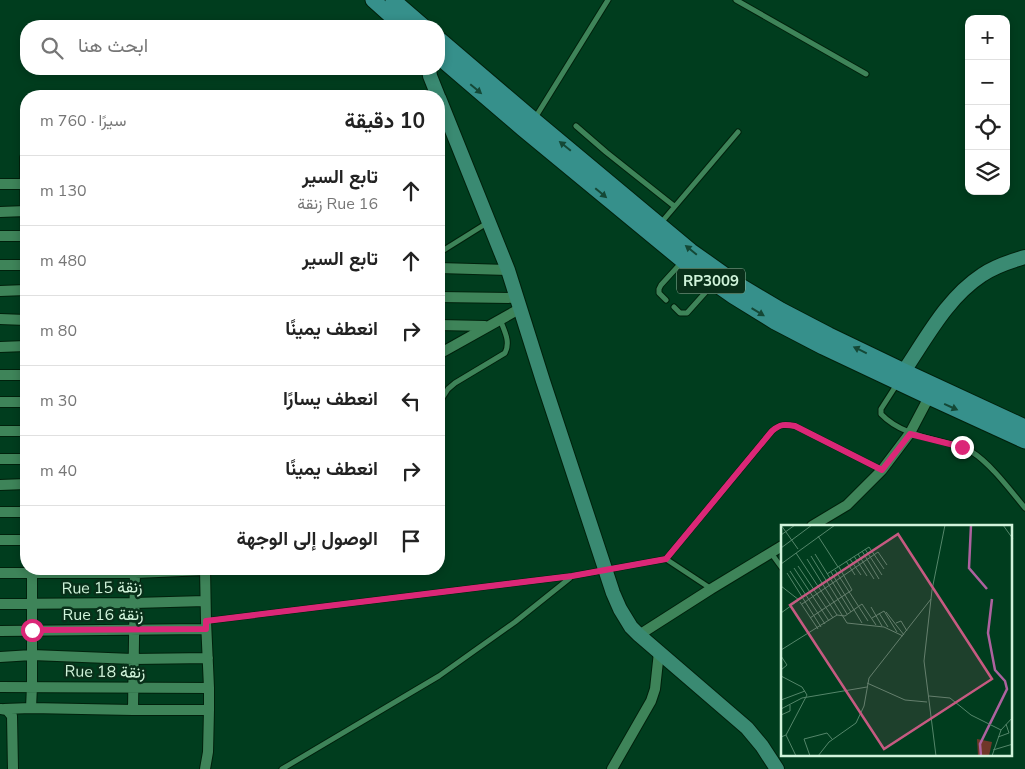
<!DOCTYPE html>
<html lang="ar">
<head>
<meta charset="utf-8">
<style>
  :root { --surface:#fff; --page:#f2f2f2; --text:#222; --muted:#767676; --line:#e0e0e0 }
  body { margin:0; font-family:"Nunito Sans",Vazirmatn,sans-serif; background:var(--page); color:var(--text); direction:rtl }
  .controls { position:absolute; right:15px; top:15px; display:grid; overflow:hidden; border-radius:10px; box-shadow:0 2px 8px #0003 }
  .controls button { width:45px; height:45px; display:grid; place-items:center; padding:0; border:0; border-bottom:1px solid var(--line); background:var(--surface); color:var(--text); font:25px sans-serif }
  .stop { position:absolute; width:15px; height:15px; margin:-11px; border:4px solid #db2777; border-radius:50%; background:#fff }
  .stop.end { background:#db2777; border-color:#fff; box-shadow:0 1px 5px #0008 }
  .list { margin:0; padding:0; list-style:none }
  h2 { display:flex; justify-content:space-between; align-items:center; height:65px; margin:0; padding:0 20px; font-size:21px }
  h2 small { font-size:16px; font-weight:400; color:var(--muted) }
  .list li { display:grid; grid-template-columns:32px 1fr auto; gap:15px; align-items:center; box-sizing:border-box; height:70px; padding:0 20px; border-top:1px solid var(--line) }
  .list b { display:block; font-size:19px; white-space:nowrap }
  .list p { margin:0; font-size:16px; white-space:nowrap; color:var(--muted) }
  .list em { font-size:16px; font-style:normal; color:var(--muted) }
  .icon { flex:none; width:28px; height:28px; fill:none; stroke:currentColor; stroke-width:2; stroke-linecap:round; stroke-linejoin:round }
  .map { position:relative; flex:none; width:1025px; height:769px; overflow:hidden; direction:ltr }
  .search { position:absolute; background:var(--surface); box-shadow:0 2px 8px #0003; left:20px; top:20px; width:425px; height:55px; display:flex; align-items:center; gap:12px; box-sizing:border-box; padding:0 18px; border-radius:20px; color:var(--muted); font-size:19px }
  .panel { position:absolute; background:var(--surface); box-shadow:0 2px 8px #0003; left:20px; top:90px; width:425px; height:485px; border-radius:20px; direction:rtl }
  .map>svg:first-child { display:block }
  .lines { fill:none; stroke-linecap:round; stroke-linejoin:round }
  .lane-casing { stroke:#00210c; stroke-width:7 }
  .street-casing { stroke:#00210c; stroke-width:12 }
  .secondary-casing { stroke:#00210c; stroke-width:16 }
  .primary-casing { stroke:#00210c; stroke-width:17 }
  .lane { stroke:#3e8459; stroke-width:5 }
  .street { stroke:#3e8459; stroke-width:10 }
  .secondary { stroke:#3a8a72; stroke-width:14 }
  .primary { stroke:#36908b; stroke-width:15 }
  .oneway { fill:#144836 }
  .route { stroke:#db2777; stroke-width:6 }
  .labels { text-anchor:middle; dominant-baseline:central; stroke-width:5; stroke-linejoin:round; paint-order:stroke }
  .shield { fill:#09301a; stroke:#95b9a1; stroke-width:1 }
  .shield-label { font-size:15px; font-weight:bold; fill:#d1f4db }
  .street-label { font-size:16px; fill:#d1f4db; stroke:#09301a }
  .inset-river { fill:none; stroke:#ad629f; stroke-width:2.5 }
  .inset-road { fill:none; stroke:#54866a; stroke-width:1 }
  .view { fill:#c65a81; fill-opacity:0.15; stroke:#c65a81; stroke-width:2.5 }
  .inset-edge { fill:none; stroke:#d1f4db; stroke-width:2.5 }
</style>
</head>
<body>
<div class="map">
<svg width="1025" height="769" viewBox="0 0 1025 769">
  <rect width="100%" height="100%" fill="#003d1e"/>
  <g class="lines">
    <!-- lane casing -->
    <g class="lane-casing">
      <path id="lane" d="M 736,0 L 866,74
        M 535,118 L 608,0
        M 576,126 L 606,152 L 674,206
        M 660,224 L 738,132
        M 439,253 L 487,223
        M 666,300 L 659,293 L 659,289 L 661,285 L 681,263
        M 674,307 L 680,313 L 687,313 L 713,284
        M 897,384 L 881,409 L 881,414 C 898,432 924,437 947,443 C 956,445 965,447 972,452 C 990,463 1011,491 1025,508
        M 439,403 L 448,389 L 455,383 L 505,353 C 511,341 504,331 500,319
        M 771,553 L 782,568
        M 666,559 L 710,588
        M 206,621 L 572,576 L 666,559 L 772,431 C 780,424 785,424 795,426 L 882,470
        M 282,769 L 439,676 L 515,622 L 570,578"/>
    </g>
    <!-- street casing -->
    <g class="street-casing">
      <path id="street" d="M 26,156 L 25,158 L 26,240
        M 0,184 L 26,184
        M 0,212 L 26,211
        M 0,236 L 26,236
        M 0,265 L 26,265
        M 439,268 L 508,270
        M 0,291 L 26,290
        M 439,297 L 518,298
        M 0,319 L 26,320
        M 439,325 L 485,326
        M 0,347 L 26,346
        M 439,354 L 521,308
        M 0,375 L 26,375
        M 0,402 L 26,402
        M 0,431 L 26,431
        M 0,459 L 26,459
        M 0,485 L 26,484
        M 0,512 L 26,512
        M 812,526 L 847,505 L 882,470 L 910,433 L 929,397
        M 0,540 L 26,540
        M 0,573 L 135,573 L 205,570
        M 0,604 L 134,603 L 205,601
        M 0,631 L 206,629
        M 639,635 L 711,589 L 782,546
        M 0,657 L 32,655 L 133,659 L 208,658
        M 0,687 L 209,688
        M 31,708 L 32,686 L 32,569
        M 1,709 L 7,710 L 12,716 L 13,769
        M 4,709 L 31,708 L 133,710 L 209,710
        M 133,710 L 135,569
        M 205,769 L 208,752 L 209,710 L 209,688 L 206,621 L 205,569
        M 612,769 L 651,701 L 655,689 L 659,652"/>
    </g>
    <!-- secondary casing -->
    <g class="secondary-casing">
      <path id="secondary" d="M 429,69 L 430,76 L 438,96
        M 439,98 L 508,270 L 543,381 L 613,593 L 620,609 L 631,627 L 639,635 L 747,728 L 762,746 L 777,769
        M 904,371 C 927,337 947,298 982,275 C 995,266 1011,261 1025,257"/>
    </g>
    <!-- primary casing -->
    <g class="primary-casing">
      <path id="primary" d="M 373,0 L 402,26
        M 393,0 L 423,26
        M 439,39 L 534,120 L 691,251 L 739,285 L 781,310 L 829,335 L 904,371 L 1025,427
        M 439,57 L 523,129 L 683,261 L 733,296 L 775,322 L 823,347 L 929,397 L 1025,441"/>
    </g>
    <!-- lane -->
    <use href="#lane" class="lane"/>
    <!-- street -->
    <use href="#street" class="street"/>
    <!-- secondary -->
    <use href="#secondary" class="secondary"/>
    <!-- primary -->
    <use href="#primary" class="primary"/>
  </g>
  <!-- one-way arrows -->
  <defs><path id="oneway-solid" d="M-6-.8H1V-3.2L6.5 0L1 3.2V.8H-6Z" transform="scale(1.25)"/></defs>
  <g class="oneway">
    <use href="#oneway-solid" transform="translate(476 89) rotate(40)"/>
    <use href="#oneway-solid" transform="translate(565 146) rotate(-141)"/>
    <use href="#oneway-solid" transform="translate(601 193) rotate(40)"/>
    <use href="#oneway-solid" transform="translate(691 250) rotate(-141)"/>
    <use href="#oneway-solid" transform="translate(758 312) rotate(31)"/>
    <use href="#oneway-solid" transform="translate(860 350) rotate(-154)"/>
    <use href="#oneway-solid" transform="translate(951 407) rotate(24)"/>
  </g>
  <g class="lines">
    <!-- route -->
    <path class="route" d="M 32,630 L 206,629 L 206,621 L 572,576 L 666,559 L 772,431 C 780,424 785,424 795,426 L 882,470 L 910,434 L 962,447"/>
  </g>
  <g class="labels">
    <!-- shield labels -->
    <rect class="shield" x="677" y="268.5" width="68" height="25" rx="4"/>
    <g class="shield-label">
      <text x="711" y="281">RP3009</text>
    </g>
    <!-- street labels -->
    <g class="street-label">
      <text transform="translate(102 588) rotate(-1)">Rue 15 زنقة</text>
      <text x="103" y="615">Rue 16 زنقة</text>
      <text transform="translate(105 672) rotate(1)">Rue 18 زنقة</text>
    </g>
  </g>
  <!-- overview -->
  <g transform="translate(781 525)">
    <rect width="231" height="231" fill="#003d1e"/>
    <path d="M 196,214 L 211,217 L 208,231 L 197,231 Z" fill="#703729"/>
    <path class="inset-river" d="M 190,0 L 188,43 L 206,64M 200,231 L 199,219 L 226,164 L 224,156 L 214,145 L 207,108 L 211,74"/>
    <path class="inset-road" d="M 0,0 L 17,24M 222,0 L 232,14M 0,10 L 14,0M 37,11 L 57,42M 0,23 L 31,0M 84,24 L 101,50M 81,26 L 98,54M 15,28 L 56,90M 34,29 L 70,87M 77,29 L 93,54M 30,31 L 66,89M 73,31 L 86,51M 26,34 L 66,98 L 103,102 L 122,111M 69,34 L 80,50M 65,36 L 74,50M 0,39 L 54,0M 17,41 L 52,93M 13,43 L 48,96M 54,45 L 87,96M 9,46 L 44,99M 50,47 L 81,98M 6,48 L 40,102M 46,49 L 88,22 L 103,44M 0,61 L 18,75 L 0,88M 19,77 L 37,104M 21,79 L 97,27 L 106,40M 90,82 L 101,101M 105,87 L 123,110M 98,88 L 107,102M 29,93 L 71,65 L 58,42M 91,93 L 103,86 L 116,107M 115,98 L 120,96 L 126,106M 0,125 L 56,90 L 64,91 L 81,79 L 95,100M 0,131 L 6,140 L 0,145M 0,151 L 21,162 L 26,170 L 5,210 L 0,212M 86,158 L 124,175 L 146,177M 148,171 L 169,173 L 190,190 L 220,205M 0,175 L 24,166M 0,184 L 21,173 L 86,162M 0,190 L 9,186 L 9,180M 5,210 L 15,231M 217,212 L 228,208 L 225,199M 212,225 L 232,219M 29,231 L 23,214 L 46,208 L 51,214M 37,231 L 48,217 L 75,198 L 83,181 L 88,153 L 150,74M 155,231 L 143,136 L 151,65 L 164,0M 211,231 L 220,205 L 232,192"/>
    <path class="view" d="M 117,9 L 211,154 L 103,224 L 9,80 Z"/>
    <rect width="231" height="231" class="inset-edge"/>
  </g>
</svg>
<div class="controls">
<button>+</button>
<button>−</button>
<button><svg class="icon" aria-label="locate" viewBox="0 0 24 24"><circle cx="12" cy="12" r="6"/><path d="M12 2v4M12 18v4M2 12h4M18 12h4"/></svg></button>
<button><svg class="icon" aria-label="layers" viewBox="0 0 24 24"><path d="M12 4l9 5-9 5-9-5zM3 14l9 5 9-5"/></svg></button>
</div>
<div class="stop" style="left:32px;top:630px"></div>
<div class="stop end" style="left:962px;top:447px"></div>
<div class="search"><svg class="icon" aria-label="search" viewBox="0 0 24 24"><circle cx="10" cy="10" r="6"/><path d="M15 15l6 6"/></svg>ابحث هنا</div>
<section class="panel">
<h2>10 دقيقة<small>سيرًا · 760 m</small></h2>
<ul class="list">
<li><svg class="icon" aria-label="ahead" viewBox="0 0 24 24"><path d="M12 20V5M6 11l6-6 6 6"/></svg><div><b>تابع السير</b><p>Rue 16 زنقة</p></div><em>130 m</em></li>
<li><svg class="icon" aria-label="ahead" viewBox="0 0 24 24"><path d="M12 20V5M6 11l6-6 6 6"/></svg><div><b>تابع السير</b></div><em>480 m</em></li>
<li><svg class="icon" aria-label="right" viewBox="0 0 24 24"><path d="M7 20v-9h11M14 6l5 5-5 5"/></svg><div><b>انعطف يمينًا</b></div><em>80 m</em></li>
<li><svg class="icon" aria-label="left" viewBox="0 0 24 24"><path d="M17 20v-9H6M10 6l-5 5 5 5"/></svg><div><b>انعطف يسارًا</b></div><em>30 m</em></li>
<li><svg class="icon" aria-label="right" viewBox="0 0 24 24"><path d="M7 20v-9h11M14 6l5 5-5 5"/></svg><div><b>انعطف يمينًا</b></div><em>40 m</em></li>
<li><svg class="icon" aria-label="arrive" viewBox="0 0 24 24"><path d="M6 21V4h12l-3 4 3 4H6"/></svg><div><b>الوصول إلى الوجهة</b></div></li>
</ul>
</section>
</div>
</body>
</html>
